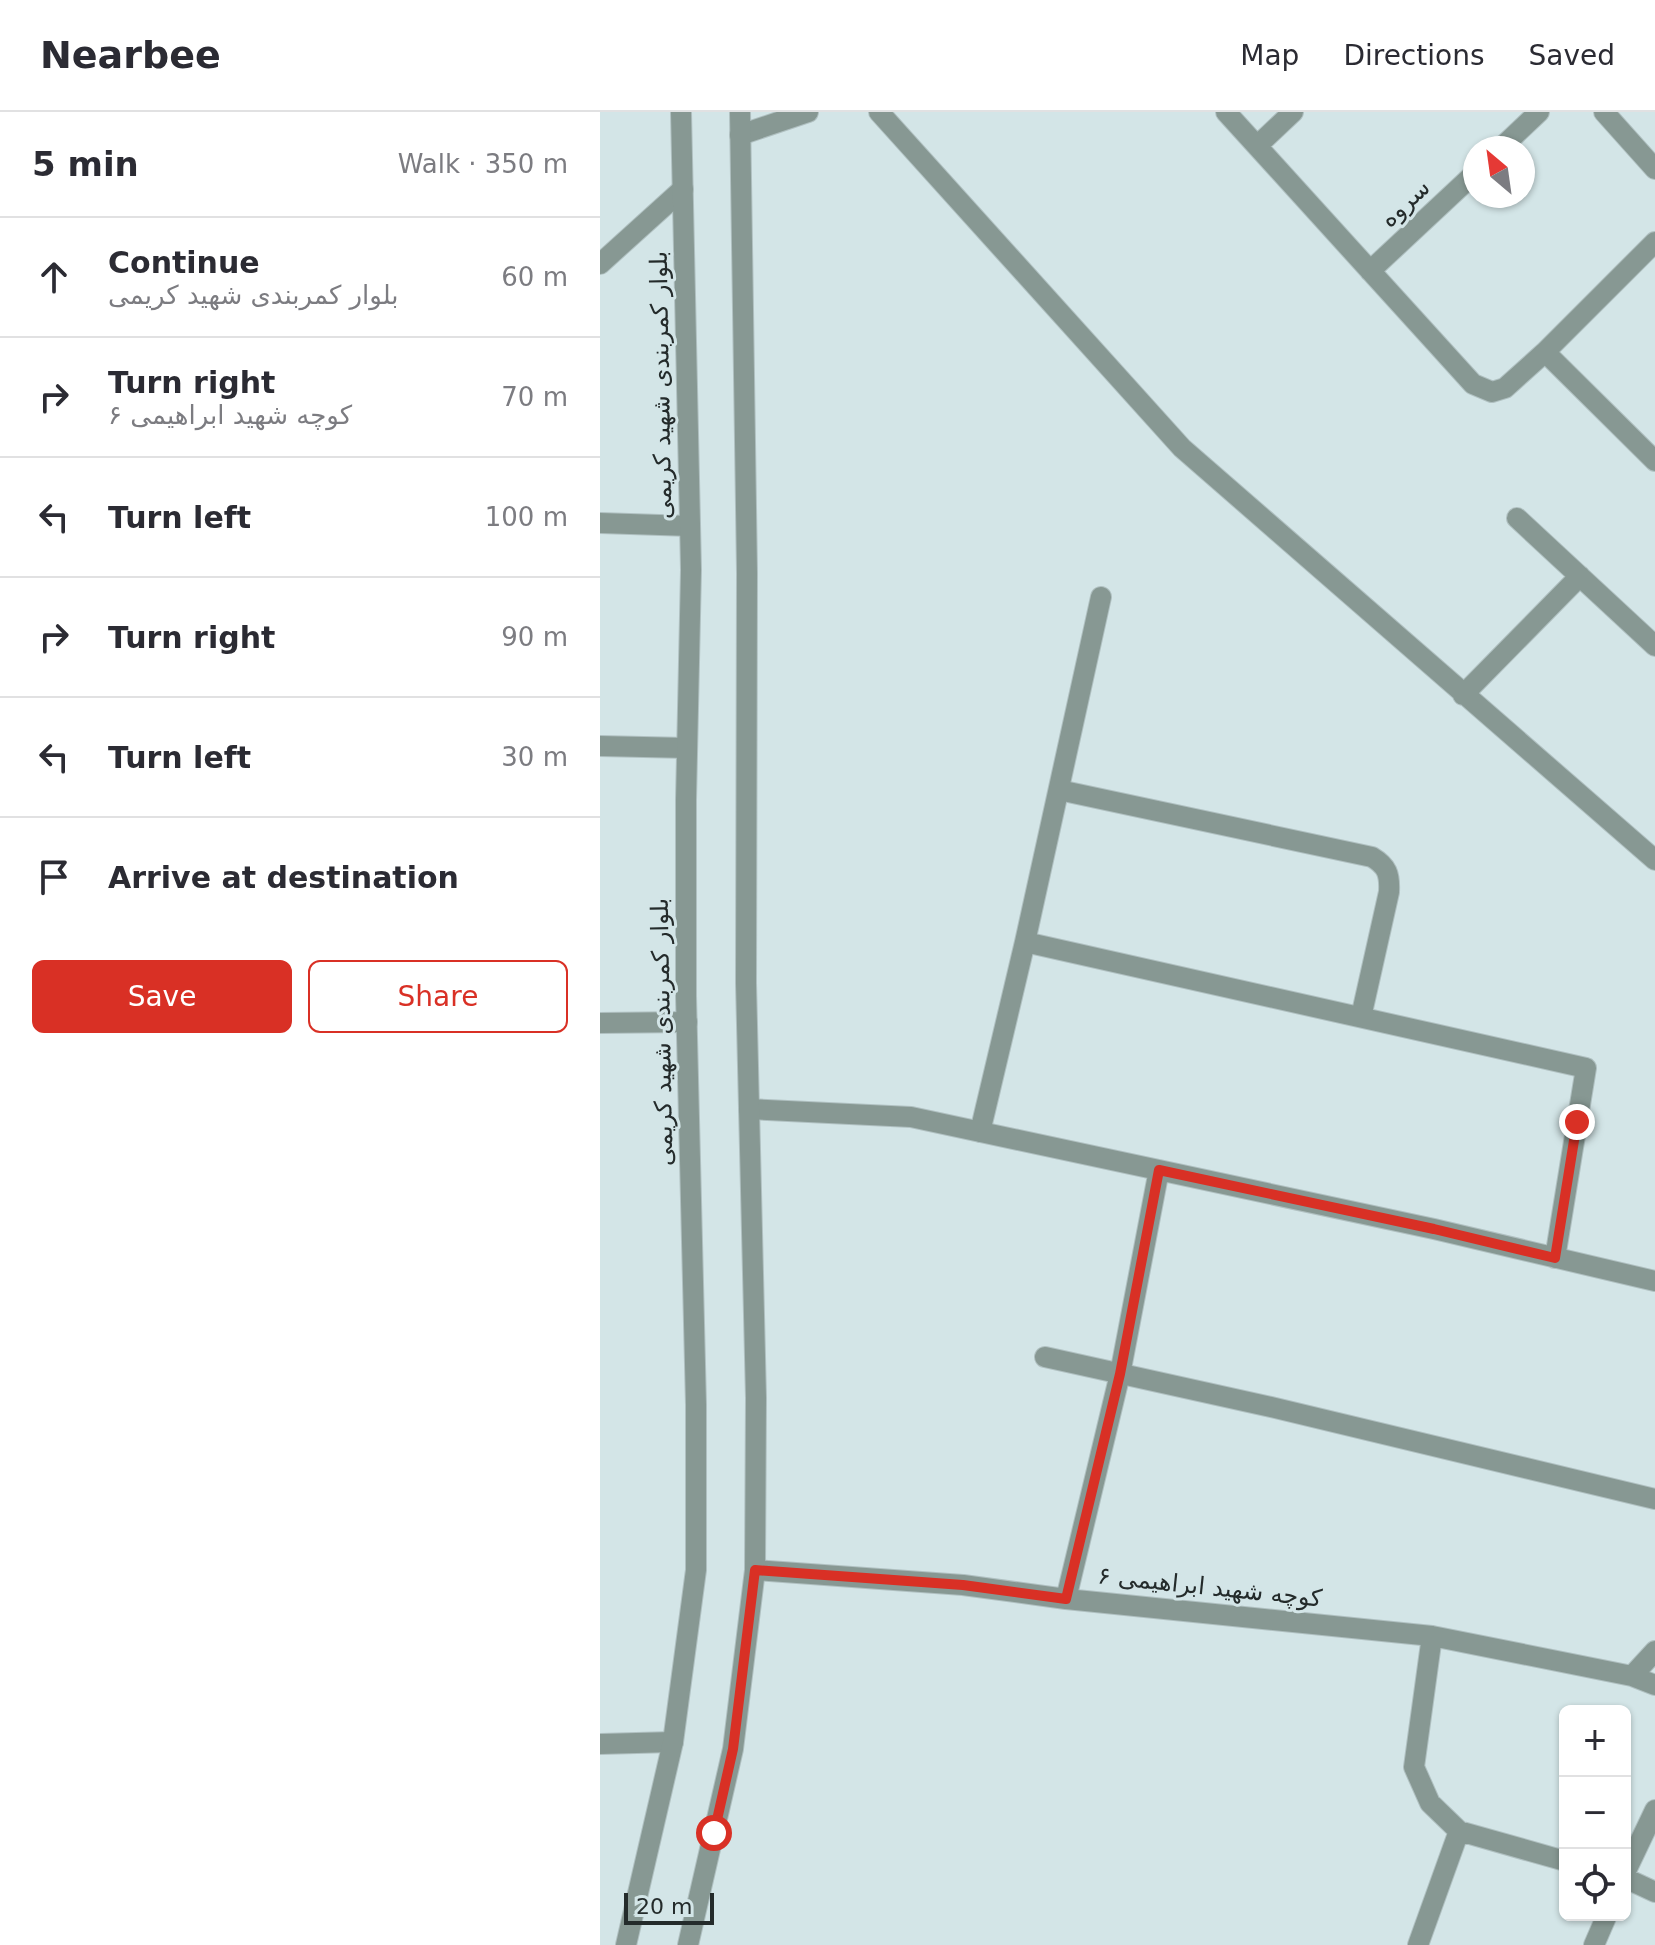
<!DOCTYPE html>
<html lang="en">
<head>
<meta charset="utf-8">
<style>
  :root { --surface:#fff; --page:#f2f2f3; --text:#2b2b33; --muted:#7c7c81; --line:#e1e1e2; --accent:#d93025 }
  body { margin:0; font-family:"DejaVu Sans","Noto Naskh Arabic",sans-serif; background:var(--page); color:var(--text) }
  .controls { position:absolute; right:24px; bottom:24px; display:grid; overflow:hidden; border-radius:12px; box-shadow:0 2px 6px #0004 }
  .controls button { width:72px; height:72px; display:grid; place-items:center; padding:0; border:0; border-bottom:2px solid var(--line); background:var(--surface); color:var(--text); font:40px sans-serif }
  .compass { position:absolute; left:863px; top:24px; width:72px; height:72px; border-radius:50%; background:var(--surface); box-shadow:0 2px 6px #0004; rotate:331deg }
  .scale { position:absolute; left:24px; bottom:20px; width:90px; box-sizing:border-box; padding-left:8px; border:4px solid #242b2b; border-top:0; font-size:22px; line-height:28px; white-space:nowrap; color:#242b2b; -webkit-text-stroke:6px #d3e5e7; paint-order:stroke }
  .stop { position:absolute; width:24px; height:24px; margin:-18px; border:6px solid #d93025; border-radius:50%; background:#fff }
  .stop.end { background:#d93025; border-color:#fff; box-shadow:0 2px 8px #0008 }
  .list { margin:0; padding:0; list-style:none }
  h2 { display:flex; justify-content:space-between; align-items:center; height:104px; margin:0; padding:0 32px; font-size:34px }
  h2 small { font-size:26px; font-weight:400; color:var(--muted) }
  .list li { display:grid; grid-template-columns:52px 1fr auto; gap:24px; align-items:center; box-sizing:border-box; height:120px; padding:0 32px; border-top:2px solid var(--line) }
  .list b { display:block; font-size:30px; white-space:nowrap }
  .list p { margin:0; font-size:26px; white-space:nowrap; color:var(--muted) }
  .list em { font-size:26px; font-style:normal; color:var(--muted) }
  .actions { display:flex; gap:16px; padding:24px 32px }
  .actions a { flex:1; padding:18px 0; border:2px solid var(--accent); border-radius:12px; text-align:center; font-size:28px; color:var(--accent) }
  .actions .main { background:var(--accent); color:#fff }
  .icon { flex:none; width:44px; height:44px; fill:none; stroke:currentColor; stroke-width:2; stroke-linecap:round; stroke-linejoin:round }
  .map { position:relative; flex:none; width:1055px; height:1833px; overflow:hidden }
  header { display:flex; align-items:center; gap:48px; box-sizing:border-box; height:112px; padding:0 40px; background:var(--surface); border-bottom:2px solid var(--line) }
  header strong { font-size:38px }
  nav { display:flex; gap:44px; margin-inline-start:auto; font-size:28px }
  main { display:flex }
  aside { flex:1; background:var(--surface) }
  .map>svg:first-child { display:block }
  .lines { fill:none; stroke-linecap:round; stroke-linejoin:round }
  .minor-casing { stroke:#b0c0c1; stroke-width:22 }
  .tertiary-casing { stroke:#b0c0c1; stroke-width:22 }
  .minor { stroke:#879893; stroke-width:20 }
  .tertiary { stroke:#879893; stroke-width:20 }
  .route { stroke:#d93025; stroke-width:10 }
  .labels { text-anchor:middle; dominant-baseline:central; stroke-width:6; stroke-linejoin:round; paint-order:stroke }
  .street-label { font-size:24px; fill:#242b2b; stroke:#d3e5e7 }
</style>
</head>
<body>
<header>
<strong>Nearbee</strong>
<nav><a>Map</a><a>Directions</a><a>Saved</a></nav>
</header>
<main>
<aside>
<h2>5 min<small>Walk · 350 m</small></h2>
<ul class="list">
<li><svg class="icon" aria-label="ahead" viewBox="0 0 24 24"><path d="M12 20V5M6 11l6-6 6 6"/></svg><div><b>Continue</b><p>بلوار کمربندی شهید کریمی</p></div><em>60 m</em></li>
<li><svg class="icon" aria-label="right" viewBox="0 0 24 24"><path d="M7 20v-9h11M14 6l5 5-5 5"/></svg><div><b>Turn right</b><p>کوچه شهید ابراهیمی ۶</p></div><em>70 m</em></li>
<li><svg class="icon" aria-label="left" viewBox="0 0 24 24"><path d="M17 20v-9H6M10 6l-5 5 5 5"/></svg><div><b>Turn left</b></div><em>100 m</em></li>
<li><svg class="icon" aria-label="right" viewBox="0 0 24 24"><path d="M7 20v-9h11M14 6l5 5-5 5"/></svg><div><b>Turn right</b></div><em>90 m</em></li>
<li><svg class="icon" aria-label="left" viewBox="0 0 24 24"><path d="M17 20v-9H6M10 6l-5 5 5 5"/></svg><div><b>Turn left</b></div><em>30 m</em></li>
<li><svg class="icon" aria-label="arrive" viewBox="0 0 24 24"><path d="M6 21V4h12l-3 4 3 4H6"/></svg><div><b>Arrive at destination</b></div></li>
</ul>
<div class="actions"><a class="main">Save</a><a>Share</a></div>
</aside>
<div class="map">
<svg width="1055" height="1833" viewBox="0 0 1055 1833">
  <rect width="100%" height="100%" fill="#d3e5e7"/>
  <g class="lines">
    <!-- minor casing -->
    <g class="minor-casing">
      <path id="minor" d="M 279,0 L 582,336 L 1055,748
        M 626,0 L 873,272 L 892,280 L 905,276 L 945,240 L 1055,349
        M 1004,0 L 1055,57
        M 140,23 L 208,0
        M 657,34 L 693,0
        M 901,36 L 939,0
        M 0,152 L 83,77
        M 770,159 L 875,61
        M 945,240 L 1055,130
        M 917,406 L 1055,534
        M 0,411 L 90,414
        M 863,583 L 980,464
        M 0,634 L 87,636
        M 459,678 L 772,745 C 787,754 790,762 789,780 L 761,905
        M 425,830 L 986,956 L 955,1146
        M 0,911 L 87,910
        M 149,997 L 311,1005 L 834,1117 L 1055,1169
        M 380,1020 L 425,830 L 501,485
        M 445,1245 L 671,1295 L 1055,1387
        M 155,1458 L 363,1473 L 466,1487 L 832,1524 L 1032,1564 L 1055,1573
        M 466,1487 L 520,1262 L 559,1058
        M 832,1524 L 814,1655 L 830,1691 L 859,1719 L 965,1749
        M 1032,1564 L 1055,1539
        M 0,1632 L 73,1630
        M 1025,1761 L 1055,1698
        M 1025,1766 L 1055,1780
        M 818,1833 L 859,1719
        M 994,1833 L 1007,1803"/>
    </g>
    <!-- tertiary casing -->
    <g class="tertiary-casing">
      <path id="tertiary" d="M 26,1833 L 73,1630 L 96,1458 L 96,1293 L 86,884 L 86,688 L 91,458 L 81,0
        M 88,1833 L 133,1637 L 155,1458 L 156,1286 L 146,871 L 147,461 L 140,0"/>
    </g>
    <!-- minor -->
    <use href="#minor" class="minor"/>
    <!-- tertiary -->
    <use href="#tertiary" class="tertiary"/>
  </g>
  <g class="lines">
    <!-- route -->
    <path class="route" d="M 114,1721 L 133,1637 L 155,1458 L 363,1473 L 466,1487 L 520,1262 L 559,1058 L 834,1117 L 955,1146 L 977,1010"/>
  </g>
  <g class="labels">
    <!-- street labels -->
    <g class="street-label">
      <text transform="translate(805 91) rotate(-43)">سروه</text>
      <text transform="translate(61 273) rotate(-91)">بلوار کمربندی شهید کریمی</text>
      <text transform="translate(62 920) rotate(-91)">بلوار کمربندی شهید کریمی</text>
      <text transform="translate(610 1475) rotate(6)">کوچه شهید ابراهیمی ۶</text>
    </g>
  </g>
</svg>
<div class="controls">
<button>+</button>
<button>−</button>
<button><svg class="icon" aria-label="locate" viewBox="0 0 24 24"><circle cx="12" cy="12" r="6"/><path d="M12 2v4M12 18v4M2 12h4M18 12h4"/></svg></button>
</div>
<svg class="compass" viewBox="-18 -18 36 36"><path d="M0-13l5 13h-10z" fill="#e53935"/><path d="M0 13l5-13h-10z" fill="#7c7c81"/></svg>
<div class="scale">20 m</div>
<div class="stop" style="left:114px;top:1721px"></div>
<div class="stop end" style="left:977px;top:1010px"></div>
</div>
</main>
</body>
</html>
